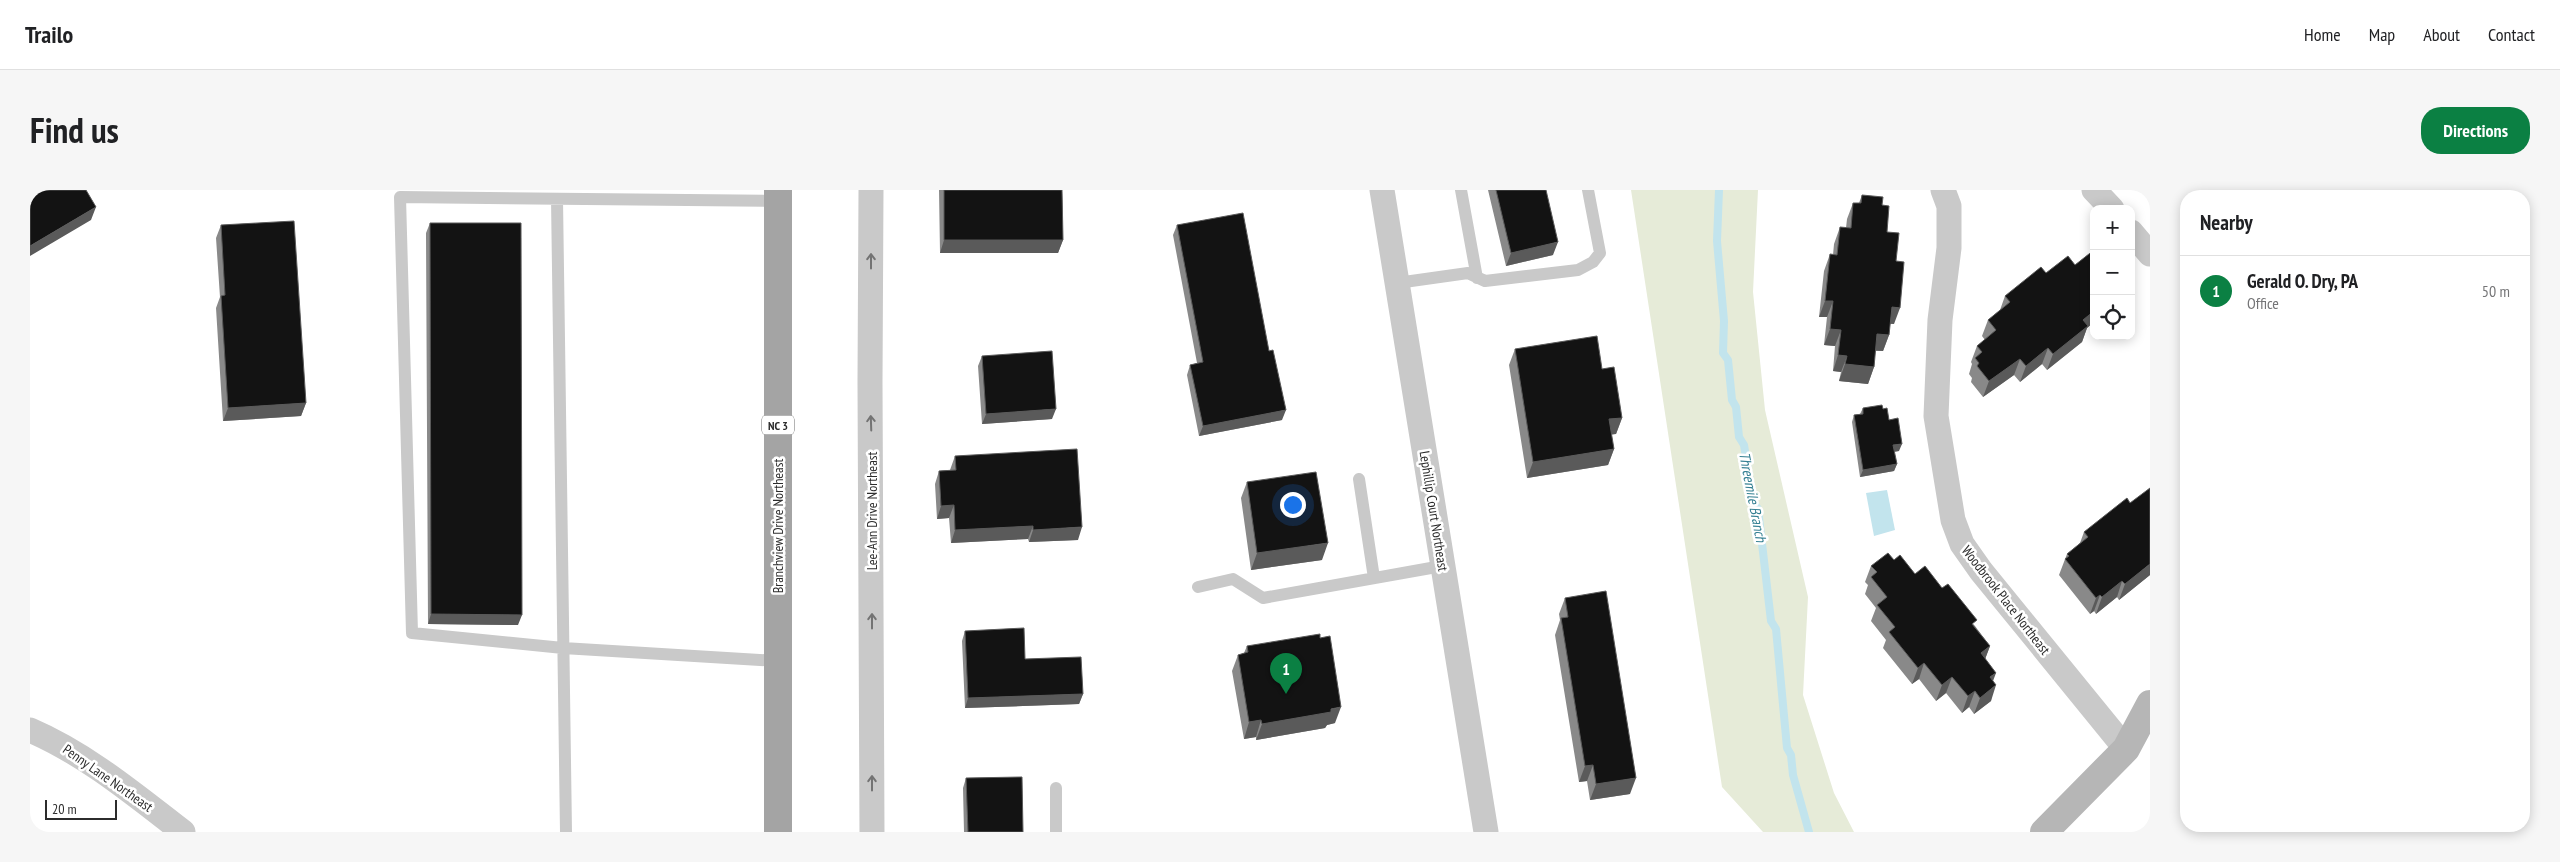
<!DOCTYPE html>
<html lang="en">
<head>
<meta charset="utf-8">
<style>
  :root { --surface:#fff; --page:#f6f6f6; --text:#202124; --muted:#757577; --line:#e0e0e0; --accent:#0b8043 }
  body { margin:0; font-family:"PT Sans Narrow",sans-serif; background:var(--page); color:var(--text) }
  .controls { position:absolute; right:15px; top:15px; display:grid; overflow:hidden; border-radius:10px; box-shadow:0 2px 12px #0003 }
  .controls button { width:45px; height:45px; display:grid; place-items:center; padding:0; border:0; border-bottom:1px solid var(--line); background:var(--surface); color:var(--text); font:25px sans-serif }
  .scale { position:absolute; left:15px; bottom:12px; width:72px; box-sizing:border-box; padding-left:5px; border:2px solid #2c2c2c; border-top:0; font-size:14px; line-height:18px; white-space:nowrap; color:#2c2c2c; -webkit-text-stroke:4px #fff; paint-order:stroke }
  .you { position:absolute; left:1262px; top:314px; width:18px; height:18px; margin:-12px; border:4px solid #fff; border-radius:50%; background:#1a73e8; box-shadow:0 0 0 8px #1a73e833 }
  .badge { display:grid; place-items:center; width:32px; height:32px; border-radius:50%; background:var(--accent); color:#fff; font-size:16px; font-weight:700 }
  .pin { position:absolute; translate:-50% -41px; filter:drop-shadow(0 1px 2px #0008) }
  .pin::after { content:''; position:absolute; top:26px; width:18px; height:15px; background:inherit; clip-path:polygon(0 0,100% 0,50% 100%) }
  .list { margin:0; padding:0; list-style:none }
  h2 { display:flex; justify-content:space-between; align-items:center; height:65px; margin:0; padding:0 20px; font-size:21px }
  h2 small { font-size:16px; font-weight:400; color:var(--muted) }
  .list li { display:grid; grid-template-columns:32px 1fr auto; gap:15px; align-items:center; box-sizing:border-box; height:70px; padding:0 20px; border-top:1px solid var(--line) }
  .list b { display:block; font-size:19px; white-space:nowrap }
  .list p { margin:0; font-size:16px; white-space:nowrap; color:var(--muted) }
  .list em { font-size:16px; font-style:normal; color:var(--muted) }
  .icon { flex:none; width:28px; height:28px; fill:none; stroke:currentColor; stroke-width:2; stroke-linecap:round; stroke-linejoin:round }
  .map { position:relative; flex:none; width:2120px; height:642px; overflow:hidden; border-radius:20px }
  header { display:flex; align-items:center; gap:30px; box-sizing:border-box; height:70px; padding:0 25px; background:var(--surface); border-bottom:1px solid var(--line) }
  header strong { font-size:24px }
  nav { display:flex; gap:28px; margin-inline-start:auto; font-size:18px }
  .intro { display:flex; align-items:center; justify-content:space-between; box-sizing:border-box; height:120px; padding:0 30px }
  h1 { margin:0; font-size:35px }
  .button { padding:12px 22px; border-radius:20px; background:var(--accent); color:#fff; font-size:18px; font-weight:700 }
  main { display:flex; gap:30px; padding:0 30px }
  aside { flex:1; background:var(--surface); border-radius:20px; box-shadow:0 2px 12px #0003 }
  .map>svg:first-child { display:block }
  .green { fill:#e6ebd8 }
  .water { fill:#c2e4ed }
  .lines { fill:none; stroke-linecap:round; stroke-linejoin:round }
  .stream { stroke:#c2e4ed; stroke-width:8 }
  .service { stroke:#c9c9c9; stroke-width:12 }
  .minor { stroke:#c9c9c9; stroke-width:25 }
  .secondary { stroke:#b6b6b6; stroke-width:28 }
  .primary { stroke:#a4a4a4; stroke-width:28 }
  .wall { fill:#898989 }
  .shaded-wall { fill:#5a5a5a }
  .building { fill:#131313; stroke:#5a5a5a }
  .oneway { stroke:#737373 }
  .labels { text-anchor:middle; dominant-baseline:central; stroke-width:5; stroke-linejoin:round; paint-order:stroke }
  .shield { fill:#fff; stroke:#6b6b6b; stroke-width:1 }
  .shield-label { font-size:12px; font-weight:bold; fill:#2c2c2c }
  .street-label { font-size:14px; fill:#2c2c2c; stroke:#fff }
  .water-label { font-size:15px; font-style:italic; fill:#358093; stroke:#fff }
</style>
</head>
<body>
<header>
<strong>Trailo</strong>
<nav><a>Home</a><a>Map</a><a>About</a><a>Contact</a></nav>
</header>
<div class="intro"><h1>Find us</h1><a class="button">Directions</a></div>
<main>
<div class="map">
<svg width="2120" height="642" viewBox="0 0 2120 642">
  <rect width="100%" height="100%" fill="#fff"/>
  <!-- green -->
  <path class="green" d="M 1601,0 L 1728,0 L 1723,102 L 1735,220 L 1778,407 L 1773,505 L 1804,603 L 1824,642 L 1733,642 L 1692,597 Z"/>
  <!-- water -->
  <path class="water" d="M 1857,300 L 1865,340 L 1844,346 L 1836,303 Z"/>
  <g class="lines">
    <!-- stream -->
    <path class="stream" d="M 1689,0 L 1687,51 L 1694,131 L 1693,163 L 1698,170 L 1702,210 L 1706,217 L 1709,247 L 1714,255 L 1723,311 L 1728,319 L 1741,431 L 1746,439 L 1757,558 L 1761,565 L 1763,585 L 1779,642"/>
    <!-- service -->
    <path class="service" d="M 1431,0 L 1447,88
      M 527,9 L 536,642
      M 1367,93 L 1438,83 L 1455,91 L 1548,80 L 1563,72 L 1570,63 L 1558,0
      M 1329,289 L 1344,388
      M 1168,397 L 1203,389 L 1233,408 L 1412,376
      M 748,471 L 533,458 L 382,443 L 370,7 L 748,11
      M 1026,642 L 1026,598"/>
    <!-- minor -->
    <path class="minor" d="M 841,0 L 840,192 L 842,642
      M 1352,0 L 1456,642
      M 1913,0 L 1919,16 L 1919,58 L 1910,130 L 1906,226 L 1923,330 L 1932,354 L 1951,381 L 2096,559
      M 2064,0 L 2082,19
      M 2101,42 L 2120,64
      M 0,540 C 56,564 105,605 153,642"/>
    <!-- secondary -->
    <path class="secondary" d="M 2014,642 L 2096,559 L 2120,514"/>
    <!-- primary -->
    <path class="primary" d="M 748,642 L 748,0"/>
  </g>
  <!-- wall -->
  <path class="wall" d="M 909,0 L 1032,0 L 1033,50 L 1028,63 L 910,63 Z
    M 1458,0 L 1516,0 L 1523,65 L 1476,76 Z
    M 1832,5 L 1852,15 L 1857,42 L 1866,71 L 1864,134 L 1860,134 L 1859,145 L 1853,161 L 1845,161 L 1844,177 L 1838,194 L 1809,191 L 1811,182 L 1803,181 L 1805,156 L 1794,155 L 1797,127 L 1789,127 L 1794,81 L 1800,64 L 1803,65 L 1804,54 L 1810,37 L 1816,38 L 1817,29 L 1823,13 L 1829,13 Z
    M 400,33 L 488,435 L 398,434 L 396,43 Z
    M 191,35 L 276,213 L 271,226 L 193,231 L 186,118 L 190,107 L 186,48 Z
    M 1147,35 L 1239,161 L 1252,230 L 1169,246 L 1157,185 L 1160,175 L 1167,173 L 1143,45 Z
    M 2064,60 L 2064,132 L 2057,138 L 2052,152 L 2017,180 L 2012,174 L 1990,192 L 1984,185 L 1953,207 L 1941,192 L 1942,188 L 1939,184 L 1942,174 L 1941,172 L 1947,156 L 1955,150 L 1952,146 L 1958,130 L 1970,120 L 1975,106 L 2016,83 L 2045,75 Z
    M 1485,159 L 1572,179 L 1592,228 L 1586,244 L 1581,244 L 1584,259 L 1578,275 L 1497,288 L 1479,175 Z
    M 952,166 L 1022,229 L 952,234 L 948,176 Z
    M 1833,218 L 1853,219 L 1859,230 L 1869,261 L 1864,262 L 1867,274 L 1864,281 L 1830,287 L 1822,232 L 1824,225 L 1830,224 Z
    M 925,266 L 1048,350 L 999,352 L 998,349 L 921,353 L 919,328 L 907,329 L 905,294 L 909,281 L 920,280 Z
    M 1217,292 L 1292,370 L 1221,380 L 1211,308 Z
    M 2054,342 L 2120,385 L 2089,410 L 2087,407 L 2066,424 L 2064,421 L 2060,424 L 2029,385 L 2037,364 L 2050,353 Z
    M 1864,370 L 1885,384 L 1912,398 L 1945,436 L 1960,456 L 1955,469 L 1963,491 L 1961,511 L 1944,524 L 1939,517 L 1932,523 L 1916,503 L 1906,511 L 1889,489 L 1882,494 L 1853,458 L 1856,450 L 1841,431 L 1846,418 L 1835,404 L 1838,395 L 1835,392 L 1841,376 Z
    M 1535,408 L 1600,604 L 1560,610 L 1557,591 L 1549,592 L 1525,445 L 1530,430 L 1529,424 Z
    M 935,441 L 995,469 L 1053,504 L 1049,514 L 935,518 L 932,451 Z
    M 1217,456 L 1305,533 L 1297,535 L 1295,538 L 1226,550 L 1226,547 L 1214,549 L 1202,481 L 1208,465 L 1214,463 Z
    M 936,588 L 993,642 L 934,642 L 933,598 Z"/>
  <!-- shaded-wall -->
  <path class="shaded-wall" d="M 66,17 L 61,30 L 0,66 L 0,56 Z
    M 914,50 L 1033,50 L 1028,63 L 910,63 Z
    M 1528,52 L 1523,65 L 1476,76 L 1481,63 Z
    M 1795,111 L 1803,111 L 1797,127 L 1789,127 Z
    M 1862,117 L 1870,118 L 1864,134 L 1856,133 Z
    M 2064,121 L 2064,132 L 2057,138 L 2052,152 L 2017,180 L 2023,164 L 2053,130 Z
    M 1800,139 L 1811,140 L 1805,156 L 1794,155 Z
    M 1847,144 L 1859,145 L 1853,161 L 1841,160 Z
    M 2018,158 L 2012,174 L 1990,192 L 1996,176 Z
    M 1808,165 L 1817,166 L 1811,182 L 1803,181 Z
    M 1990,169 L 1984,185 L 1953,207 L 1959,191 Z
    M 1815,174 L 1844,177 L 1838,194 L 1809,191 Z
    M 276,213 L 271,226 L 193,231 L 198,218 Z
    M 1026,219 L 1022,229 L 952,234 L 956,224 Z
    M 1256,220 L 1252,230 L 1169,246 L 1173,236 Z
    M 1592,228 L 1586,244 L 1573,246 L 1579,229 Z
    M 1872,254 L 1869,261 L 1861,262 L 1863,255 Z
    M 1584,259 L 1578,275 L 1497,288 L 1503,272 Z
    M 1867,274 L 1864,281 L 1830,287 L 1833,280 Z
    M 924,315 L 919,328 L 907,329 L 911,316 Z
    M 1003,336 L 998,349 L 921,353 L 925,340 Z
    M 1052,337 L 1048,350 L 999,352 L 1003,340 Z
    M 1298,353 L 1292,370 L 1221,380 L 1227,363 Z
    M 2120,374 L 2120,385 L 2089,410 L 2095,394 Z
    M 2092,391 L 2087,407 L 2066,424 L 2072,407 Z
    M 2070,405 L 2064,421 L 2060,424 L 2066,408 Z
    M 401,424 L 492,425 L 488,435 L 398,434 Z
    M 1960,456 L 1954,472 L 1951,463 Z
    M 1894,473 L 1889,489 L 1882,494 L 1888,478 Z
    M 1966,483 L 1960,499 L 1960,487 Z
    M 1922,487 L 1916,503 L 1906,511 L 1912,495 Z
    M 1966,495 L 1961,511 L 1944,524 L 1950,508 Z
    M 1945,501 L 1939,517 L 1932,523 L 1938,506 Z
    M 1053,504 L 1049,514 L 935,518 L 938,508 Z
    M 1311,517 L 1305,533 L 1297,535 L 1295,538 L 1226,550 L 1232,534 Z
    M 1231,530 L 1226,547 L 1214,549 L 1219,532 Z
    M 1563,575 L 1557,591 L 1549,592 L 1555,576 Z
    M 1606,588 L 1600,604 L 1560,610 L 1566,594 Z"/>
  <!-- building -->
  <path class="building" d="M 0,0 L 56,0 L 66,17 L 0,56 Z
    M 914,0 L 1032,0 L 1033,50 L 914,50 Z
    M 1466,0 L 1516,0 L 1528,52 L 1481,63 Z
    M 1832,5 L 1853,7 L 1852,15 L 1859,16 L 1857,42 L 1869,43 L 1866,71 L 1874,72 L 1870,118 L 1862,117 L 1859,145 L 1847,144 L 1844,177 L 1815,174 L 1817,166 L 1808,165 L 1811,140 L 1800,139 L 1803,111 L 1795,111 L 1800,64 L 1807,65 L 1810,37 L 1821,38 L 1823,13 L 1831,13 Z
    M 1213,23 L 1239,161 L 1243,160 L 1256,220 L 1173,236 L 1160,175 L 1173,172 L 1147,35 Z
    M 264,31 L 276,213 L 198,218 L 191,106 L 195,105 L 191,35 Z
    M 400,33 L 491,33 L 492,425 L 401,424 Z
    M 2064,60 L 2064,121 L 2053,130 L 2058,136 L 2023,164 L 2018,158 L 1996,176 L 1990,169 L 1959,191 L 1947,176 L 1949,173 L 1945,168 L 1952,162 L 1947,156 L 1966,140 L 1958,130 L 1980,112 L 1975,106 L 2011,77 L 2016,83 L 2038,66 L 2045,75 Z
    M 1567,146 L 1572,179 L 1584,177 L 1592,228 L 1579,229 L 1584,259 L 1503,272 L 1485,159 Z
    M 1022,161 L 1026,219 L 956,224 L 952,166 Z
    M 1852,215 L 1853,219 L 1857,218 L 1859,230 L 1868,228 L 1872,254 L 1863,255 L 1867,274 L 1833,280 L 1824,225 L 1833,224 L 1833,218 Z
    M 1047,259 L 1052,337 L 1003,340 L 1003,336 L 925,340 L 924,315 L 911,316 L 909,281 L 926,280 L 925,266 Z
    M 1286,282 L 1298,353 L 1227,363 L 1217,292 Z
    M 2120,298 L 2120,374 L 2095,394 L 2092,391 L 2072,407 L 2070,405 L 2066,408 L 2035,369 L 2039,366 L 2037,364 L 2058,347 L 2054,342 L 2097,308 L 2100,313 Z
    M 1858,363 L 1864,370 L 1870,365 L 1885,384 L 1895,376 L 1912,398 L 1918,394 L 1947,430 L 1942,434 L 1960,456 L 1951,463 L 1966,483 L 1960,487 L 1966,495 L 1950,508 L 1945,501 L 1938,506 L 1922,487 L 1912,495 L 1894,473 L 1888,478 L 1859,442 L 1865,437 L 1847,415 L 1857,407 L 1841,387 L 1847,382 L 1841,376 Z
    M 1576,401 L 1606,588 L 1566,594 L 1563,575 L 1555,576 L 1531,428 L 1538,427 L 1535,408 Z
    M 994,438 L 995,469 L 1051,467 L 1053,504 L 938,508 L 935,441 Z
    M 1290,444 L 1290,448 L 1300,446 L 1311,517 L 1301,519 L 1301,522 L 1232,534 L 1231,530 L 1219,532 L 1208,465 L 1218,462 L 1217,456 Z
    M 992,587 L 993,642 L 938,642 L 936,588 Z"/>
  <!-- one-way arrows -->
  <defs><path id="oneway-shaft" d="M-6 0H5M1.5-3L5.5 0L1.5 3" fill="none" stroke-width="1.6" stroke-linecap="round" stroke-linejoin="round" transform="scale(1.25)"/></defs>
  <g class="oneway">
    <use href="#oneway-shaft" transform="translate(841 71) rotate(-90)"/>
    <use href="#oneway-shaft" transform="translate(841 233) rotate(-92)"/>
    <use href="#oneway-shaft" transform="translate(842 431) rotate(-90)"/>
    <use href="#oneway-shaft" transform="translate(842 593) rotate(-90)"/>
  </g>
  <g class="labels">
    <!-- shield labels -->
    <rect class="shield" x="732" y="225.5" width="32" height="19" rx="4"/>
    <g class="shield-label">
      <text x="748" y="235">NC 3</text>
    </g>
    <!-- street labels -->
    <g class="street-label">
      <text transform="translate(842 321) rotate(-90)">Lee-Ann Drive Northeast</text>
      <text transform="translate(1404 321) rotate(81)">Lephillip Court Northeast</text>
      <text transform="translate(748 336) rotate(-90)">Branchview Drive Northeast</text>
      <text transform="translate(1976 410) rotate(52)">Woodbrook Place Northeast</text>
      <text transform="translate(78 588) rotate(35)">Penny Lane Northeast</text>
    </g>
    <!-- water labels -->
    <g class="water-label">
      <text transform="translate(1723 307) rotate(79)">Threemile Branch</text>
    </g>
  </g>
</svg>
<div class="controls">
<button>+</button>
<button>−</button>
<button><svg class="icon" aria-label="locate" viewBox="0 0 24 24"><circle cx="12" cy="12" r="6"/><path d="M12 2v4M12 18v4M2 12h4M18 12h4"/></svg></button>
</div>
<div class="scale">20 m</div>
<div class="you"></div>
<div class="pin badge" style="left:1256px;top:504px">1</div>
</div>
<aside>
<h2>Nearby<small></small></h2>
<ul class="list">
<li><span class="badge">1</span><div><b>Gerald O. Dry, PA</b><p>Office</p></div><em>50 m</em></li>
</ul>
</aside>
</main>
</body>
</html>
